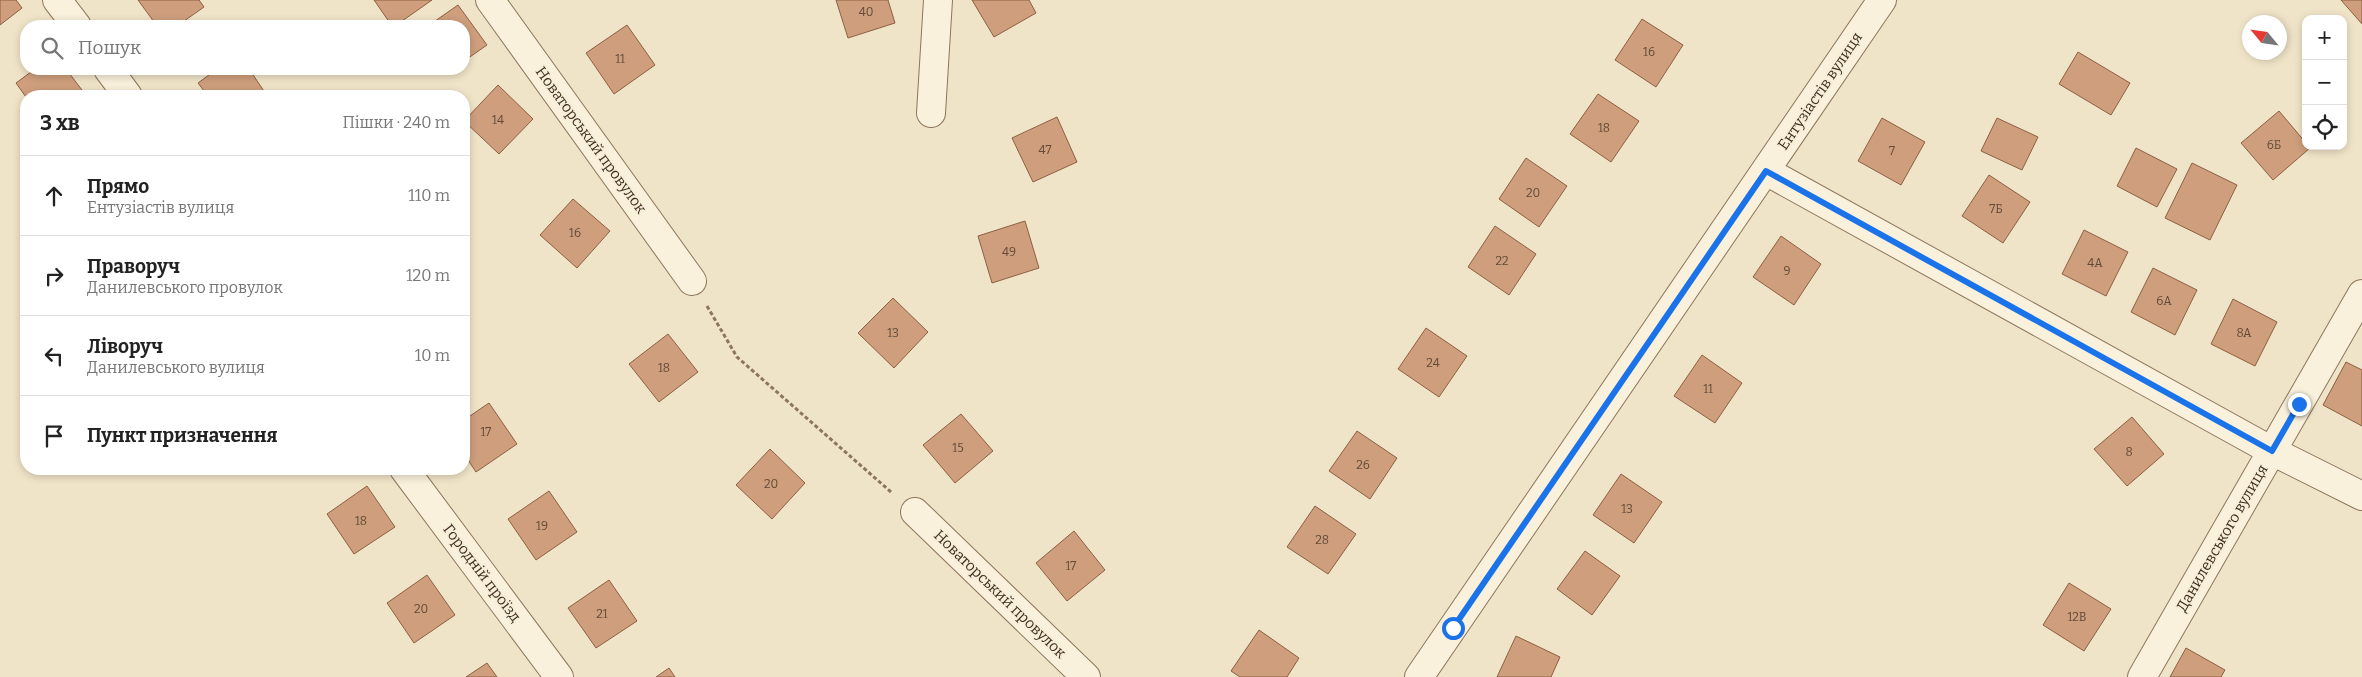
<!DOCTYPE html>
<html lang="uk">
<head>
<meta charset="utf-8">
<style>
  :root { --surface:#fff; --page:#f6f6f6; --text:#222; --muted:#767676; --line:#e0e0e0 }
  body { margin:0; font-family:Bitter,serif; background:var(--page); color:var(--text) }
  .controls { position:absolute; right:15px; top:15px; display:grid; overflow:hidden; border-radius:10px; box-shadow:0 2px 8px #0003 }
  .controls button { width:45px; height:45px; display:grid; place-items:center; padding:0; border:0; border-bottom:1px solid var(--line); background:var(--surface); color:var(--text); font:25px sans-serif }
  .compass { position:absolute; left:2242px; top:15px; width:45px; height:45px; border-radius:50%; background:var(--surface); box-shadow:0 2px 8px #0003; rotate:299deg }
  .stop { position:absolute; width:15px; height:15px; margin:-11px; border:4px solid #1a73e8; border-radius:50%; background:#fff }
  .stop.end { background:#1a73e8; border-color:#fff; box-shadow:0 1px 5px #0008 }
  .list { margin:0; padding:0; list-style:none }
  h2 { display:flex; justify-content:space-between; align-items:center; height:65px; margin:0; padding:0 20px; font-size:21px }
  h2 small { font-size:16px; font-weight:400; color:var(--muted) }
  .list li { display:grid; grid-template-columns:32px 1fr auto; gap:15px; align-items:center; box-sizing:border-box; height:80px; padding:0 20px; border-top:1px solid var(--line) }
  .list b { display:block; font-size:19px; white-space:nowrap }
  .list p { margin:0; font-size:16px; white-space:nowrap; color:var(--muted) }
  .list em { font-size:16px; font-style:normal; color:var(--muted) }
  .icon { flex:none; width:28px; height:28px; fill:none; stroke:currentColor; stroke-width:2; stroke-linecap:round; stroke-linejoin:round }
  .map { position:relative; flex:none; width:2362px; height:677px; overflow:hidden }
  .search { position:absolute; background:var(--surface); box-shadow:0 2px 8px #0003; left:20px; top:20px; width:450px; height:55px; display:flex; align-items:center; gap:12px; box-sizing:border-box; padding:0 18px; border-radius:20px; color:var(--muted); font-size:19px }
  .panel { position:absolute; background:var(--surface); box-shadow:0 2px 8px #0003; left:20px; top:90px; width:450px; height:385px; border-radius:20px }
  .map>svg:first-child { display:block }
  .building { fill:#cf9f7d; stroke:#8d5f41 }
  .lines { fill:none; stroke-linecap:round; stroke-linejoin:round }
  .minor-casing { stroke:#8d765c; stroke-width:30 }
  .path { stroke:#8d765c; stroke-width:3; stroke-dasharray:4 2.5; stroke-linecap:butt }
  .minor { stroke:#faf1dc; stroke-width:28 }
  .route { stroke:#1a73e8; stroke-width:6 }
  .labels { text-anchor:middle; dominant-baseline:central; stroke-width:4; stroke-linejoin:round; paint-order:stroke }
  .number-label { font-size:12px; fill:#624a37 }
  .street-label { font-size:15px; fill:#3d2e20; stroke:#f7eed8 }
</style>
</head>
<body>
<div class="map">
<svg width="2362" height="677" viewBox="0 0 2362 677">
  <rect width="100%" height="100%" fill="#f0e4c8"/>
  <!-- building -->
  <path class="building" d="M 0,0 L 16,0 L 22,8 L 0,25 Z
    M 138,0 L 199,0 L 204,7 L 177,26 L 157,26 Z
    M 374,0 L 432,0 L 395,26 L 392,26 Z
    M 836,0 L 888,0 L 895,23 L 848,38 Z
    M 972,0 L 1029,0 L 1036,13 L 994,37 Z
    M 2341,0 L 2362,0 L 2362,24 Z
    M 458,5 L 487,45 L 464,61 L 464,26 L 428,26 Z
    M 1642,19 L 1683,45 L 1656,87 L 1615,60 Z
    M 627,25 L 655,65 L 614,94 L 586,53 Z
    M 2078,52 L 2130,83 L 2111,115 L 2059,84 Z
    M 35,69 L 66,69 L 85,94 L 81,96 L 26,97 L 16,83 Z
    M 217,69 L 249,69 L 266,94 L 263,96 L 208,96 L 198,83 Z
    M 498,85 L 533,119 L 499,154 L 464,121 Z
    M 1598,94 L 1639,121 L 1611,162 L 1570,134 Z
    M 2279,111 L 2306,143 L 2306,146 L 2310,148 L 2273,180 L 2241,143 Z
    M 1057,117 L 1077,162 L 1033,182 L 1012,138 Z
    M 1882,118 L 1925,142 L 1901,185 L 1858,161 Z
    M 1997,118 L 2038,137 L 2022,170 L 1981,151 Z
    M 2136,148 L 2177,169 L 2157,207 L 2117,186 Z
    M 1526,158 L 1567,186 L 1539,227 L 1499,199 Z
    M 2192,163 L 2237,185 L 2210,240 L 2165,218 Z
    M 1989,175 L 2030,202 L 2003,243 L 1962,216 Z
    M 573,199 L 610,231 L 577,268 L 540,235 Z
    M 1025,221 L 1039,268 L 992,283 L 978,236 Z
    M 1495,226 L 1536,254 L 1509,295 L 1468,267 Z
    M 2084,230 L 2128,252 L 2106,296 L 2062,274 Z
    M 1781,236 L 1821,264 L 1794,305 L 1753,277 Z
    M 2153,268 L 2197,290 L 2175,335 L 2131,312 Z
    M 893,298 L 928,332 L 894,368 L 858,333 Z
    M 2233,299 L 2277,322 L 2255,366 L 2211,344 Z
    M 1426,328 L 1467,356 L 1439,397 L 1398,369 Z
    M 668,334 L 698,372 L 659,402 L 629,364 Z
    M 1702,355 L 1742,383 L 1715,423 L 1674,396 Z
    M 2346,362 L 2362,370 L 2362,426 L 2323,405 Z
    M 489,403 L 517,444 L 476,472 L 464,454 L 464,420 Z
    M 961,414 L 993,451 L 955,483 L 923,445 Z
    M 2132,417 L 2164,454 L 2127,486 L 2094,449 Z
    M 1357,431 L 1397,458 L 1370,499 L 1329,471 Z
    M 770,449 L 805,483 L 772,519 L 736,485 Z
    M 1621,474 L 1662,502 L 1634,543 L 1593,515 Z
    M 367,486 L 395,527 L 354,554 L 327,514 Z
    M 549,491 L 577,532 L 536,560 L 508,519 Z
    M 1315,506 L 1356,534 L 1328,574 L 1287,547 Z
    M 1074,531 L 1105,570 L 1067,601 L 1036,563 Z
    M 1585,551 L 1620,576 L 1592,615 L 1557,589 Z
    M 427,575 L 455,615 L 414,643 L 387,603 Z
    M 609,580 L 637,621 L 596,648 L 568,608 Z
    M 2069,583 L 2111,609 L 2084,651 L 2043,625 Z
    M 1259,630 L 1299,658 L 1287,677 L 1240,677 L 1231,671 Z
    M 1516,636 L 1560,657 L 1551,677 L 1497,677 Z
    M 2186,648 L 2225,670 L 2221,677 L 2170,677 Z
    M 487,663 L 497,677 L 466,677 Z
    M 669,668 L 675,677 L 656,677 Z"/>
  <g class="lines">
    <!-- minor casing -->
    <g class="minor-casing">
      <path id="minor" d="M 57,0 L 77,26
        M 490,0 L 692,281
        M 108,69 L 128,96
        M 931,113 L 938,0
        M 1766,171 L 2272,451 L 2362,496
        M 404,469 L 559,677
        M 915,512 L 1086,677
        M 1419,677 L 1882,0
        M 2142,677 L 2362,294"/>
    </g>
    <!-- path -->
    <path class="path" d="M 707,306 L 737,357 L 891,492"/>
    <!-- minor -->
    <use href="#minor" class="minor"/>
  </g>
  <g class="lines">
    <!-- route -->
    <path class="route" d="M 1453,628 L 1766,171 L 2272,451 L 2299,404"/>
  </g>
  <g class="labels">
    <!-- number labels -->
    <g class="number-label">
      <text x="866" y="12">40</text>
      <text x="1649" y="52">16</text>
      <text x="620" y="59">11</text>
      <text x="498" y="120">14</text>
      <text x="1604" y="128">18</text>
      <text x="2274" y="145">6Б</text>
      <text x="1045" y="150">47</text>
      <text x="1892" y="151">7</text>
      <text x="1533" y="193">20</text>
      <text x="1996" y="209">7Б</text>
      <text x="575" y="233">16</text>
      <text x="1009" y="252">49</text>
      <text x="1502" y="261">22</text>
      <text x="2095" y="263">4А</text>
      <text x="1787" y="271">9</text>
      <text x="2164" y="301">6А</text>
      <text x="893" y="333">13</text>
      <text x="2244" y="333">8А</text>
      <text x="1433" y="363">24</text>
      <text x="664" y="368">18</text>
      <text x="1708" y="389">11</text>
      <text x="486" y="432">17</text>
      <text x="958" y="448">15</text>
      <text x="2129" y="452">8</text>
      <text x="1363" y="465">26</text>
      <text x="771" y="484">20</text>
      <text x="1627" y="509">13</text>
      <text x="361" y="521">18</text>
      <text x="542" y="526">19</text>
      <text x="1322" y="540">28</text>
      <text x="1071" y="566">17</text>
      <text x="421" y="609">20</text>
      <text x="602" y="614">21</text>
      <text x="2077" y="617">12В</text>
    </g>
    <!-- street labels -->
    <g class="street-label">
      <text transform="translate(1820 91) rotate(-56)">Ентузіастів вулиця</text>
      <text transform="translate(591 140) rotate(54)">Новаторський провулок</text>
      <text transform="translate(2222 538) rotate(-60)">Данилевського вулиця</text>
      <text transform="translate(482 573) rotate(53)">Городній проїзд</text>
      <text transform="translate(1000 594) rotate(44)">Новаторський провулок</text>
    </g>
  </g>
</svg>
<div class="controls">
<button>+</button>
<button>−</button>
<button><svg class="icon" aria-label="locate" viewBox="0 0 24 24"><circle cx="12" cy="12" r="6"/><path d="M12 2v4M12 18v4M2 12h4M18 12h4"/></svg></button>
</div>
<svg class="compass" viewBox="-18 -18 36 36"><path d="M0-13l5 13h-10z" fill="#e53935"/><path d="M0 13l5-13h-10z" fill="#767676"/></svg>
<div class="stop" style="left:1453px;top:628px"></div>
<div class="stop end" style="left:2299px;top:404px"></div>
<div class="search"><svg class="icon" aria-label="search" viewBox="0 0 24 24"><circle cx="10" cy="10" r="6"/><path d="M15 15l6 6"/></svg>Пошук</div>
<section class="panel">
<h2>3 хв<small>Пішки · 240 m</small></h2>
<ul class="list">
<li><svg class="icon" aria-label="ahead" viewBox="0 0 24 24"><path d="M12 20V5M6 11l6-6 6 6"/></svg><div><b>Прямо</b><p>Ентузіастів вулиця</p></div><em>110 m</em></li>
<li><svg class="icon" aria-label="right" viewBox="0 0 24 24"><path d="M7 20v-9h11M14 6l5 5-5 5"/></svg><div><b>Праворуч</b><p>Данилевського провулок</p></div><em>120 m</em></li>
<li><svg class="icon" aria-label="left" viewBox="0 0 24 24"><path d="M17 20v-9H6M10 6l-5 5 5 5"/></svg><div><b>Ліворуч</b><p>Данилевського вулиця</p></div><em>10 m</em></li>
<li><svg class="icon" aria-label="arrive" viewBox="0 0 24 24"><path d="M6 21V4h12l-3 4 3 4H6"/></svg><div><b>Пункт призначення</b></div></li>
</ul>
</section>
</div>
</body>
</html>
